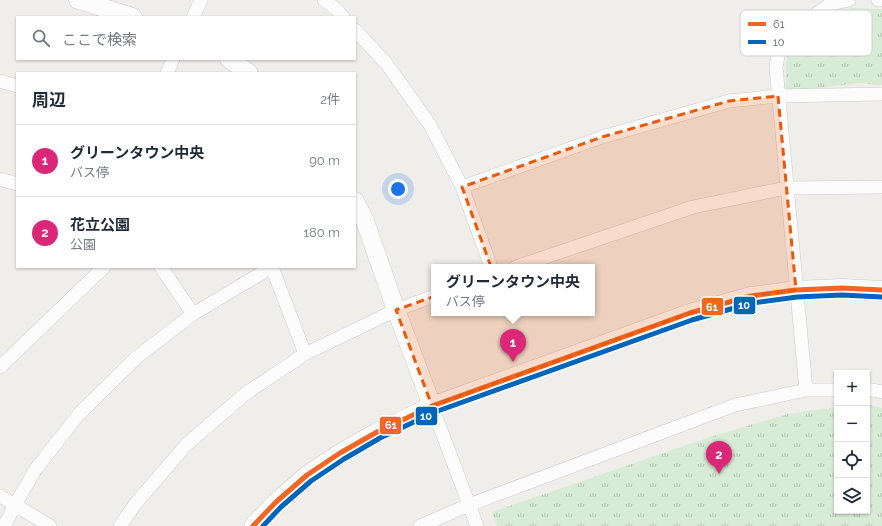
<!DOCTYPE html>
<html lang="ja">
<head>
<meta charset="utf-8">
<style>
  :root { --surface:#fff; --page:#f6f6f7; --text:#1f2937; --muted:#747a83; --line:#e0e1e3; --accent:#db2777 }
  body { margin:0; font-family:Raleway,"Noto Sans JP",sans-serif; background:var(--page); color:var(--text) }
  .controls { position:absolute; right:12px; bottom:12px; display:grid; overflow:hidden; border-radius:0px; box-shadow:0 1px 3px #0004 }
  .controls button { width:36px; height:36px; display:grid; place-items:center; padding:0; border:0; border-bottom:1px solid var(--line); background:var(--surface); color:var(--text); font:20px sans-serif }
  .you { position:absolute; left:398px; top:189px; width:14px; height:14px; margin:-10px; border:3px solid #fff; border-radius:50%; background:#1a73e8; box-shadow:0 0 0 6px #1a73e833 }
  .badge { display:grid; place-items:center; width:26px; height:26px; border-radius:50%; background:var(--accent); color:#fff; font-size:13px; font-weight:700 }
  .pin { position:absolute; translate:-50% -33px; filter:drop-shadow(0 1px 2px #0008) }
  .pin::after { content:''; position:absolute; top:21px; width:14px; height:12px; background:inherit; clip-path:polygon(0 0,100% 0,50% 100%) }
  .popup { position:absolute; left:431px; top:264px; width:164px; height:52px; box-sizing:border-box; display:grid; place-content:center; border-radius:0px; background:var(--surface); filter:drop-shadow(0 1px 3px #0005); font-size:13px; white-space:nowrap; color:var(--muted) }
  .popup b { font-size:15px; color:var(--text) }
  .popup::after { content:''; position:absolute; left:50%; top:100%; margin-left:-8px; border:8px solid transparent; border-top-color:var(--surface) }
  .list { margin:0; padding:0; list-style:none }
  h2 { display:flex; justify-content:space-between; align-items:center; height:52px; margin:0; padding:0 16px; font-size:17px }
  h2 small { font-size:13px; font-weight:400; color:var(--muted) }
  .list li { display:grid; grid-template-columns:26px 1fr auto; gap:12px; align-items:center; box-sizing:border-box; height:72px; padding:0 16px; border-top:1px solid var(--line) }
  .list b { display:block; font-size:15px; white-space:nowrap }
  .list p { margin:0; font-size:13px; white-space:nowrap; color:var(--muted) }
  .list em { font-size:13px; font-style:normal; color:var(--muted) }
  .icon { flex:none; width:22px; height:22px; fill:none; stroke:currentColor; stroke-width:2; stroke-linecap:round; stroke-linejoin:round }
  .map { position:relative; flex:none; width:882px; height:526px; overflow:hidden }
  .search { position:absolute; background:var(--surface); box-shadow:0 1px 3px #0004; left:16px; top:16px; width:340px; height:44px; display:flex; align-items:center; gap:10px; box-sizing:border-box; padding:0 14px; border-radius:0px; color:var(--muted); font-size:15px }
  .panel { position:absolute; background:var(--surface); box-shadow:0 1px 3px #0004; left:16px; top:72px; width:340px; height:196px; border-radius:0px }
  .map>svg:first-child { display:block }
  .grass { fill:url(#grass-tufts) }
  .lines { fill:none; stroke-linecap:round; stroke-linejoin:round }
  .street-casing { stroke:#cbcccc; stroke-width:14 }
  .secondary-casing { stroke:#cacacb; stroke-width:19 }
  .street { stroke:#fdfcfc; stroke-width:13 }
  .secondary { stroke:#fdfcfc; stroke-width:18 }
  .bus-1-casing { stroke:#fff; stroke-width:8 }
  .bus-2-casing { stroke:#fff; stroke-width:8 }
  .bus-1 { stroke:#f26522; stroke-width:5 }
  .bus-2 { stroke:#0065bd; stroke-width:5 }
  .marked { fill:#e8590c; fill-opacity:0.2; stroke:#e8590c; stroke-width:3; stroke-dasharray:8 5; stroke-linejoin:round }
  .key { fill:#fff; stroke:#cfd0d2; stroke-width:1 }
  .key-label { font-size:11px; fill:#5f6368 }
  .line-badge { stroke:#fff; stroke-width:1.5 }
  .badge-label { font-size:11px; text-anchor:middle; font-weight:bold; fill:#fff }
</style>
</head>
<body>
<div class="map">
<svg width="882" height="526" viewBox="0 0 882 526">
  <defs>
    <pattern id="grass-tufts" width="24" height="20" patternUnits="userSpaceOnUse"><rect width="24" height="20" fill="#d8ebd6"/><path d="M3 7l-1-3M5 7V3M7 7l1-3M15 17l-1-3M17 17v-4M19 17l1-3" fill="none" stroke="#b2c2b1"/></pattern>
  </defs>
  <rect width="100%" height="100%" fill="#efeeea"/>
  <!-- grass -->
  <path class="grass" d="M 852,8 L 882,9 L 882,85 L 859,83 L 785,92 L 787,52 L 824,19 Z
    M 867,404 L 882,408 L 882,526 L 497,526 L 492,512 L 707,438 L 788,414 L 837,407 L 837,511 L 867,511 Z"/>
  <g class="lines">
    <!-- street casing -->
    <g class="street-casing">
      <path id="street" d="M 324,0 L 336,9 L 343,17
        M 878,0 L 882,0
        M 193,17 L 201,0
        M 355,30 L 386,63 L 430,125 L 462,187 L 491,267
        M 167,73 L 173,59
        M 0,81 L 17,86
        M 0,179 L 17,184
        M 462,187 L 602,137 L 729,101 L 778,96 L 882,94
        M 161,267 L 193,314
        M 272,267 L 305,354
        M 516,267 L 693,207 L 786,188 L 882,187
        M 0,367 L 104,267
        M 867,389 L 882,392
        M 806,390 L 776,67 L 779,50 L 796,29 L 830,4 L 849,0
        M 432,406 L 477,526
        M 0,496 L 50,526
        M 4,526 L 15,505 L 35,470 L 79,414 L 137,357 L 193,314 L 272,267
        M 120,526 L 136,503 L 187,444 L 245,394 L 305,354 L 396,310 L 434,296
        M 420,526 L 469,505 L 735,405 L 806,390 L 837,390"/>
    </g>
    <!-- secondary casing -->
    <g class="secondary-casing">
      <path id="secondary" d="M 78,0 L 133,17
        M 229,59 L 249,73
        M 355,201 L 365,221 L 396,310 L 432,406
        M 253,526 L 276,502 L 307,475 L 340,453 L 377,432 L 432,406 L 690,313 L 751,296 L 796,290 L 842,288 L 882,290"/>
    </g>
    <!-- street -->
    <use href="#street" class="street"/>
    <!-- secondary -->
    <use href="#secondary" class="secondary"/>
    <!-- bus-1 casing -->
    <g class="bus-1-casing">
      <path id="bus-1" d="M 253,526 L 276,502 L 307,475 L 340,453 L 377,432 L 432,406 L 690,313 L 751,296 L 796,290 L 842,288 L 882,290"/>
    </g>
    <!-- bus-2 casing -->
    <g class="bus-2-casing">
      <path id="bus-2" d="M 263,526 L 281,507 L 311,481 L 344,459 L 380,438 L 435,412 L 692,320 L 752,303 L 797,297 L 842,295 L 882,297"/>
    </g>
    <!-- bus-1 -->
    <use href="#bus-1" class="bus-1"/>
    <!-- bus-2 -->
    <use href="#bus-2" class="bus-2"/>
  </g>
  <!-- marked area -->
  <path class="marked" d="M 778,96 L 796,290 L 751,296 L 690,313 L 432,406 L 396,310 L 494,275 L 462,187 L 602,137 L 729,101 Z"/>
  <!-- legend -->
  <rect x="740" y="10" width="132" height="46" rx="6" class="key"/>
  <rect x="748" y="22" width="18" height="4" fill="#f26522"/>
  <rect x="748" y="40" width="18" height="4" fill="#0065bd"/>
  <g class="key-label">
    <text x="773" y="28">61</text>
    <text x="773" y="46">10</text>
  </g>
  <g class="line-badge">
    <rect x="733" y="296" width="23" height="19" rx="4" fill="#0065bd"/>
    <rect x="701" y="297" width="23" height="19" rx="4" fill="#f26522"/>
    <rect x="415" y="406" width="23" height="20" rx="4" fill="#0065bd"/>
    <rect x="379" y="416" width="23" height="19" rx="4" fill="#f26522"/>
  </g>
  <g class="badge-label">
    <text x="744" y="309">10</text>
    <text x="712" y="311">61</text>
    <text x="426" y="420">10</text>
    <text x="391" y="429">61</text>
  </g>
</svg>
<div class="controls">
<button>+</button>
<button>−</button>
<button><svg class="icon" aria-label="locate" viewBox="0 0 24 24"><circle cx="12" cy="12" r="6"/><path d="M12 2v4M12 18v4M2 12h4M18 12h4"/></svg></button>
<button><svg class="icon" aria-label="layers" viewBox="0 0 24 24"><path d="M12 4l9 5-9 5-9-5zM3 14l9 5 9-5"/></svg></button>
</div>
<div class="you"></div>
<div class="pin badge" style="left:513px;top:362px">1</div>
<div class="popup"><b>グリーンタウン中央</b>バス停</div>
<div class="pin badge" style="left:719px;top:474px">2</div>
<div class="search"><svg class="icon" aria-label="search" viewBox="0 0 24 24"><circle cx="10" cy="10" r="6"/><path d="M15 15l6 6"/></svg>ここで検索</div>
<section class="panel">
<h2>周辺<small>2件</small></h2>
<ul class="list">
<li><span class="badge">1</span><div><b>グリーンタウン中央</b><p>バス停</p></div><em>90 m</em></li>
<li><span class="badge">2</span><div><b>花立公園</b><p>公園</p></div><em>180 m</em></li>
</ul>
</section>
</div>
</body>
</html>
